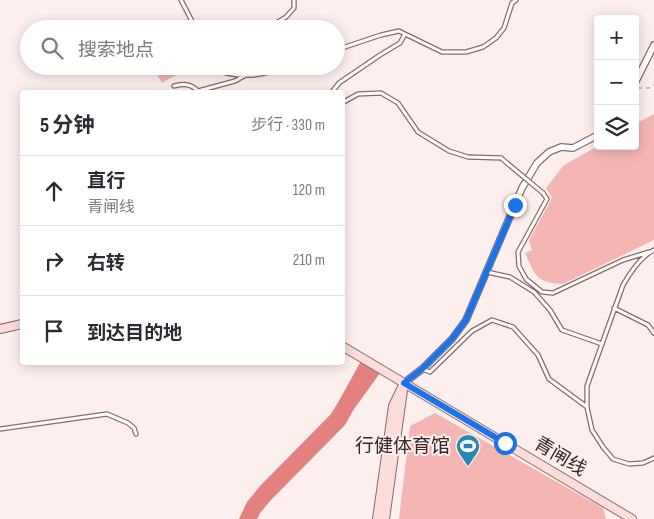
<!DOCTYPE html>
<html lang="zh">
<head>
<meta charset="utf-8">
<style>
  :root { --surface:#fff; --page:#f7f7f7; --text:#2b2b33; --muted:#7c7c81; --line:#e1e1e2 }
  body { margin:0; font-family:"Sofia Sans Condensed","Noto Sans SC",sans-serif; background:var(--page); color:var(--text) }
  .controls { position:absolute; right:15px; top:15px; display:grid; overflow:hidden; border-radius:5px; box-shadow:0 2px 12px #0003 }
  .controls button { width:45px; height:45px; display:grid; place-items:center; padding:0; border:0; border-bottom:1px solid var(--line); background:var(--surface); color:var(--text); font:25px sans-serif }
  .stop { position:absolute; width:15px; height:15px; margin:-11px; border:4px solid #1a73e8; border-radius:50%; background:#fff }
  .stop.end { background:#1a73e8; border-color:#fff; box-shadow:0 1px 5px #0008 }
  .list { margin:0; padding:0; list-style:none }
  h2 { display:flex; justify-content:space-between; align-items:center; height:65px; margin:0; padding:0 20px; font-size:21px }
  h2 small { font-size:16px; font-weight:400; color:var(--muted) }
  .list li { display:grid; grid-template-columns:32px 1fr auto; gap:15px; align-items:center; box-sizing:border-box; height:70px; padding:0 20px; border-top:1px solid var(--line) }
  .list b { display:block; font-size:19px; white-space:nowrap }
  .list p { margin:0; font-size:16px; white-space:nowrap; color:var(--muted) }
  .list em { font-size:16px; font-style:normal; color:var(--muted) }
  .icon { flex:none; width:28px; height:28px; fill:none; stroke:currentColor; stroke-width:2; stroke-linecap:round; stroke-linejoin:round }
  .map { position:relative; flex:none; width:654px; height:519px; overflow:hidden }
  .search { position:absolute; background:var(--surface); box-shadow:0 2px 12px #0003; left:20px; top:20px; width:325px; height:55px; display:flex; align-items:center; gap:12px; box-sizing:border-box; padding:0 18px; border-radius:28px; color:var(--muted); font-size:19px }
  .panel { position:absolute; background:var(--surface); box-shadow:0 2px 12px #0003; left:20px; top:90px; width:325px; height:275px; border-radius:5px }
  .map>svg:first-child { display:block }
  .green { fill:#f4b6b3 }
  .water { fill:#e3817f }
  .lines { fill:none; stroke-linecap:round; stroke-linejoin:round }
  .lane-casing { stroke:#886b69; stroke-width:5.5 }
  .street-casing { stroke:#886b69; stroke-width:8 }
  .secondary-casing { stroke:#886b69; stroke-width:10 }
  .path { stroke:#9b8e8d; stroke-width:1; stroke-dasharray:4 4; stroke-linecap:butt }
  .lane { stroke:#fff; stroke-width:3 }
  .street { stroke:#fff; stroke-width:5.5 }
  .secondary { stroke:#fddcdc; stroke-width:8 }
  .lane-bridge-casing { stroke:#886b69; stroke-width:5.5; stroke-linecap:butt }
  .lane-bridge { stroke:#fff; stroke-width:3 }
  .route { stroke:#1a73e8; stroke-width:6 }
  .labels { text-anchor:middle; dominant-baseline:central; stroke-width:4; stroke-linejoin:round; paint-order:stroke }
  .poi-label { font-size:19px; fill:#362929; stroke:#fdefee; text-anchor:end }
  .street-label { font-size:19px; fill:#362929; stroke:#fdefee }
</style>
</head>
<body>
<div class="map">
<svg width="654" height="519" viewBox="0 0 654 519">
  <rect width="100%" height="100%" fill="#fdefee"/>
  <!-- green -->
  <path class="green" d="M 152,66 L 171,66 L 176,75 L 162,83 Z
    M 654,114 L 654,240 L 563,284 C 536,283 535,275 525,253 L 532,250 L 529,240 L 552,198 L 546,188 L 564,165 L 598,146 L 635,146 L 635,124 Z
    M 435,413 L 603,508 L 606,519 L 399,519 L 410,426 Z"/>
  <!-- water -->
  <path class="water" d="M 361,361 L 380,373 L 354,409 L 345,425 L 271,500 L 260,513 L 257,519 L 239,519 L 247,502 L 260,486 L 331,414 L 340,399 Z"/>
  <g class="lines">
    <!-- lane casing -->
    <g class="lane-casing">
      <path id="lane" d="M 181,0 L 196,29
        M 266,29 L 286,17 L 294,8 L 294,0
        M 405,34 L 442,52 L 466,52 L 483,47 L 496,38 L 504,28 L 512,3 L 516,0
        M 205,66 C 237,80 258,77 290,66
        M 174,86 C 183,84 190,83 198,91
        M 194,92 L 198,91 L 235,81 L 244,76
        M 332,92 L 339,83 L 380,55 L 400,43 L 405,34 L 399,31 L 381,35 L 336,50
        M 342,103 L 358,94 L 381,93 L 398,103 L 418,132 L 449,151 L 468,157 L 501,158
        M 543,193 L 547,199 L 518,252 L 519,266 L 526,279 L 542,292 L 553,293 L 623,260 L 649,252
        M 654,250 C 641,256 630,273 623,285 L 587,386 L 587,407 L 592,430 L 603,447 L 613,459 L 629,464 L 643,463 L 654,458
        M 487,272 L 510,277 L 534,292 L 550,310 L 562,330 L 602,344
        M 614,308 L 648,325 L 654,333
        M 422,369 L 430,372 L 472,331 L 492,320 L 513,327 L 538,355 L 549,379 L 587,407
        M 0,429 L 107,414 L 128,423 L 134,428 L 136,434"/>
    </g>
    <!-- street casing -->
    <g class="street-casing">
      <path id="street" d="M 635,83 L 654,45
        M 404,383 L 422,369 L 452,339 L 466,320 L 522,188 L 537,163 L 549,152 L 561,147 L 573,148 L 598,135"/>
    </g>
    <!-- secondary casing -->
    <g class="secondary-casing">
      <path id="secondary" d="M 0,329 L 22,324
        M 342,346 L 632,519
        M 377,519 L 393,406 L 404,383
        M 385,519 L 403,390"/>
    </g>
    <!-- path -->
    <path class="path" d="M 638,88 L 649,88 L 654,85"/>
    <!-- lane -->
    <use href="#lane" class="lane"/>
    <!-- street -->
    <use href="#street" class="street"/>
    <!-- secondary -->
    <use href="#secondary" class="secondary"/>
    <!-- lane-bridge casing -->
    <g class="lane-bridge-casing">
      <path id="lane-bridge" d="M 501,158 L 543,193"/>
    </g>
    <!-- lane-bridge -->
    <use href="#lane-bridge" class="lane-bridge"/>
  </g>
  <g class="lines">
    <!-- route -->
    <path class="route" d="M 505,443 L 404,383 L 422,369 L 452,339 L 466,320 L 515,205"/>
  </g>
  <!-- icons -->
  <defs>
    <g id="stadium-pin" transform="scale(1.25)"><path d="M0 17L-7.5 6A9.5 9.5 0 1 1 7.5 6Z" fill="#2789b3" stroke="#fdefee"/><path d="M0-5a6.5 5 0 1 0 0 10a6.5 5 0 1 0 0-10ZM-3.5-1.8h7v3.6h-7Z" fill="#fff"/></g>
  </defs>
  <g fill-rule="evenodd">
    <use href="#stadium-pin" x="468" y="446"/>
  </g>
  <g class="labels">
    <!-- poi labels -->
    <g class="poi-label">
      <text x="450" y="446">行健体育馆</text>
    </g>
    <!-- street labels -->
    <g class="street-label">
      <text transform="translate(560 457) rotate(31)">青闸线</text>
    </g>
  </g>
</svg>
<div class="controls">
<button>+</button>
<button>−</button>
<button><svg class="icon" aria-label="layers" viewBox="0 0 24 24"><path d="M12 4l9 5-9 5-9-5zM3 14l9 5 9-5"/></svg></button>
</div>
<div class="stop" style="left:505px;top:443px"></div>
<div class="stop end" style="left:515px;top:205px"></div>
<div class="search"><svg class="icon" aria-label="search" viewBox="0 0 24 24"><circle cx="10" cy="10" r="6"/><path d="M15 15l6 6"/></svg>搜索地点</div>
<section class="panel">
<h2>5 分钟<small>步行 · 330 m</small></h2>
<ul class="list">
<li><svg class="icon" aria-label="ahead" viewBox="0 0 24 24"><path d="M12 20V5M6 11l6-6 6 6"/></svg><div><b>直行</b><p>青闸线</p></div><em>120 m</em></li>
<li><svg class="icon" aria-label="right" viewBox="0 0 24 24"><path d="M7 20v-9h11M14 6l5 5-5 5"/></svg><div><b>右转</b></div><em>210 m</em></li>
<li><svg class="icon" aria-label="arrive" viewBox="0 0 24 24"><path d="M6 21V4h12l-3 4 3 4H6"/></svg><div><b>到达目的地</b></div></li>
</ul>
</section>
</div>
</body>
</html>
